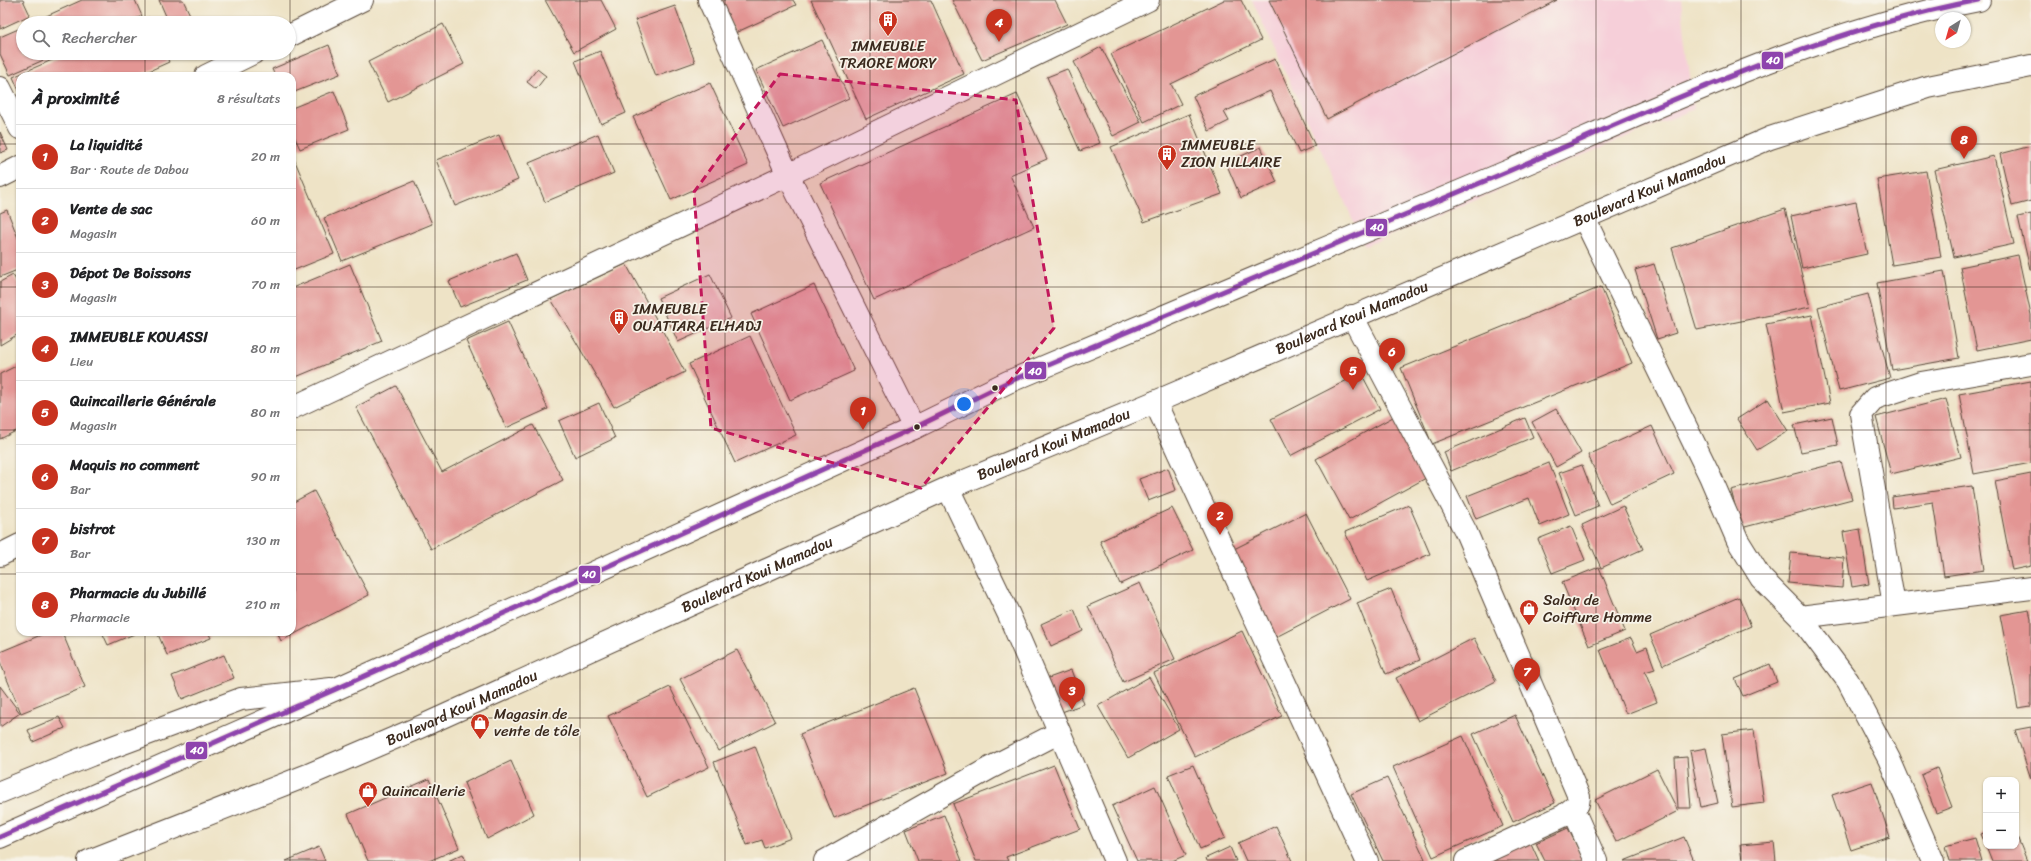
<!DOCTYPE html>
<html lang="fr">
<head>
<meta charset="utf-8">
<style>
  :root { --surface:#fff; --page:#f2f2f2; --text:#202124; --muted:#757577; --line:#e0e0e0; --accent:#c8321e }
  body { margin:0; font-family:Sriracha,sans-serif; background:var(--page); color:var(--text) }
  .controls { position:absolute; right:12px; bottom:12px; display:grid; overflow:hidden; border-radius:8px; box-shadow:0 1px 3px #0004 }
  .controls button { width:36px; height:36px; display:grid; place-items:center; padding:0; border:0; border-bottom:1px solid var(--line); background:var(--surface); color:var(--text); font:20px sans-serif }
  .compass { position:absolute; left:1935px; top:12px; width:36px; height:36px; border-radius:50%; background:var(--surface); box-shadow:0 1px 3px #0004; rotate:217deg }
  .you { position:absolute; left:964px; top:404px; width:14px; height:14px; margin:-10px; border:3px solid #fff; border-radius:50%; background:#1a73e8; box-shadow:0 0 0 6px #1a73e833 }
  .badge { display:grid; place-items:center; width:26px; height:26px; border-radius:50%; background:var(--accent); color:#fff; font-size:13px; font-weight:700 }
  .pin { position:absolute; translate:-50% -33px; filter:drop-shadow(0 1px 2px #0008) }
  .pin::after { content:''; position:absolute; top:21px; width:14px; height:12px; background:inherit; clip-path:polygon(0 0,100% 0,50% 100%) }
  .list { margin:0; padding:0; list-style:none }
  h2 { display:flex; justify-content:space-between; align-items:center; height:52px; margin:0; padding:0 16px; font-size:17px }
  h2 small { font-size:13px; font-weight:400; color:var(--muted) }
  .list li { display:grid; grid-template-columns:26px 1fr auto; gap:12px; align-items:center; box-sizing:border-box; height:64px; padding:0 16px; border-top:1px solid var(--line) }
  .list b { display:block; font-size:15px; white-space:nowrap }
  .list p { margin:0; font-size:13px; white-space:nowrap; color:var(--muted) }
  .list em { font-size:13px; font-style:normal; color:var(--muted) }
  .icon { flex:none; width:22px; height:22px; fill:none; stroke:currentColor; stroke-width:2; stroke-linecap:round; stroke-linejoin:round }
  .map { position:relative; flex:none; width:2031px; height:861px; overflow:hidden }
  .search { position:absolute; background:var(--surface); box-shadow:0 1px 3px #0004; left:16px; top:16px; width:280px; height:44px; display:flex; align-items:center; gap:10px; box-sizing:border-box; padding:0 14px; border-radius:22px; color:var(--muted); font-size:15px }
  .panel { position:absolute; background:var(--surface); box-shadow:0 1px 3px #0004; left:16px; top:72px; width:280px; height:564px; border-radius:12px }
  .map>svg:first-child { display:block }
  .built { fill:#f6cfd9 }
  .building { fill:#e39694 }
  .lines { fill:none; stroke-linecap:round; stroke-linejoin:round }
  .minor-casing { stroke:#564637; stroke-width:24 }
  .primary-casing { stroke:#564637; stroke-width:24 }
  .minor { stroke:#fff; stroke-width:22 }
  .primary { stroke:#fff; stroke-width:22 }
  .bus-1-casing { stroke:#f7f3e8; stroke-width:8 }
  .bus-1 { stroke:#8e44ad; stroke-width:5 }
  .marked { fill:#c2185b; fill-opacity:0.2; stroke:#c2185b; stroke-width:3; stroke-dasharray:8 5; stroke-linejoin:round }
  .grid { fill:none; stroke:#3b2a1e; stroke-width:1; stroke-opacity:0.55 }
  .bus-dot { fill:#3b2a1e; stroke:#f7f3e8; stroke-width:1.5 }
  .labels { text-anchor:middle; dominant-baseline:central; stroke-width:3.5; stroke-linejoin:round; paint-order:stroke }
  .poi-label { font-size:15px; fill:#3b2a1e; stroke:#f7f3e8; text-anchor:start }
  .street-label { font-size:15px; fill:#3b2a1e; stroke:#f7f3e8 }
  .line-badge { stroke:#f7f3e8; stroke-width:1.5 }
  .badge-label { font-size:11px; text-anchor:middle; font-weight:bold; fill:#fff }
</style>
</head>
<body>
<div class="map">
<svg width="2031" height="861" viewBox="0 0 2031 861">
  <rect width="100%" height="100%" fill="#f7f3e8"/>
  <filter id="ink" filterUnits="userSpaceOnUse"><feTurbulence type="fractalNoise" baseFrequency=".025" numOctaves="2"/><feDisplacementMap in="SourceGraphic" scale="8" xChannelSelector="R" yChannelSelector="G"/><feConvolveMatrix kernelMatrix="1 2 1 2 8 2 1 2 1" color-interpolation-filters="sRGB"/></filter>
  <filter id="wash" filterUnits="userSpaceOnUse"><feTurbulence type="fractalNoise" baseFrequency=".012" numOctaves="4" result="noise"/><feDisplacementMap in="SourceGraphic" scale="16" xChannelSelector="R" yChannelSelector="G"/><feGaussianBlur stdDeviation="0.9" result="paint"/><feColorMatrix in="noise" values="0 0 0 0 0 0 0 0 0 0 0 0 0 0 0 0 0 1.4 0 .05"/><feComposite in="paint" operator="in"/></filter>
  <g filter="url(#wash)">
    <rect width="100%" height="100%" fill="#eee3c6"/>
    <!-- built -->
    <path class="built" d="M 1252,0 L 1681,0 L 1694,109 L 1365,246 Z"/>
    <g id="blocks">
      <!-- building -->
      <path class="building" d="M 0,0 L 23,0 L 30,15 L 0,29 Z
        M 82,0 L 135,0 L 142,16 L 126,23 L 31,23 Z
        M 159,0 L 183,0 L 193,21 L 188,23 L 169,23 Z
        M 545,0 L 601,0 L 616,29 L 574,52 Z
        M 720,0 L 793,0 L 796,5 L 735,33 Z
        M 811,0 L 931,0 L 964,74 L 866,119 Z
        M 952,0 L 1055,0 L 1067,24 L 982,60 Z
        M 1224,0 L 1241,0 L 1261,40 L 1171,84 L 1181,104 L 1144,122 L 1111,54 Z
        M 1269,0 L 1557,0 L 1327,119 Z
        M 675,6 L 695,62 L 656,76 L 635,20 Z
        M 149,17 L 151,23 L 136,23 Z
        M 443,24 L 464,64 L 388,102 L 368,62 Z
        M 23,27 L 23,53 L 59,53 L 10,75 L 0,54 L 0,37 Z
        M 822,40 L 849,98 L 783,128 L 756,70 Z
        M 329,45 L 340,74 L 292,93 L 292,76 L 275,76 L 272,69 Z
        M 1101,47 L 1141,122 L 1113,136 L 1074,62 Z
        M 600,51 L 626,113 L 601,124 L 575,61 Z
        M 68,53 L 165,53 L 169,62 L 138,76 L 20,76 L 20,93 L 13,77 Z
        M 1275,59 L 1315,146 L 1299,153 L 1270,91 L 1224,112 L 1229,121 L 1209,131 L 1193,96 Z
        M 537,69 L 546,76 L 536,89 L 527,82 Z
        M 1067,69 L 1100,143 L 1080,151 L 1047,77 Z
        M 710,83 L 748,165 L 671,200 L 633,117 Z
        M 334,91 L 349,129 L 300,149 L 292,131 L 292,108 Z
        M 1017,94 L 1047,159 L 1010,175 L 1034,227 L 874,300 L 820,183 Z
        M 1189,114 L 1222,194 L 1144,222 L 1111,147 Z
        M 0,132 L 8,150 L 0,153 Z
        M 598,134 L 614,173 L 545,202 L 529,163 Z
        M 499,135 L 518,180 L 455,206 L 436,160 Z
        M 2031,146 L 2031,201 L 2012,206 L 2000,154 Z
        M 1261,147 L 1277,182 L 1241,198 L 1226,163 Z
        M 292,154 L 334,254 L 292,271 Z
        M 1994,156 L 2014,244 L 1954,257 L 1934,170 Z
        M 1926,171 L 1941,257 L 1892,265 L 1877,179 Z
        M 414,181 L 432,224 L 342,261 L 324,218 Z
        M 1856,202 L 1867,254 L 1802,268 L 1791,216 Z
        M 1785,209 L 1810,307 L 1697,330 L 1672,248 Z
        M 7,210 L 20,243 L 20,269 L 0,277 L 0,213 Z
        M 2031,214 L 2031,269 L 2030,269 L 2018,217 Z
        M 516,253 L 527,280 L 460,307 L 449,281 Z
        M 2018,255 L 2031,315 L 2031,339 L 1977,350 L 1960,267 Z
        M 350,264 L 382,341 L 296,377 L 292,368 L 292,288 Z
        M 626,264 L 685,372 L 614,407 L 551,299 Z
        M 1654,264 L 1676,333 L 1657,339 L 1635,270 Z
        M 1944,271 L 1959,358 L 1892,370 L 1877,283 Z
        M 710,274 L 731,318 L 678,342 L 658,298 Z
        M 13,275 L 20,287 L 20,333 L 0,345 L 0,282 Z
        M 814,285 L 854,371 L 790,400 L 751,314 Z
        M 1601,287 L 1632,363 L 1432,444 L 1401,368 Z
        M 1868,294 L 1890,378 L 1839,391 L 1818,307 Z
        M 1812,315 L 1830,403 L 1784,412 L 1766,324 Z
        M 508,322 L 548,409 L 506,428 L 466,341 Z
        M 750,336 L 796,435 L 735,463 L 689,364 Z
        M 20,364 L 20,429 L 0,439 L 0,374 Z
        M 1361,373 L 1380,409 L 1290,456 L 1271,419 Z
        M 2031,381 L 2031,463 L 1974,474 L 1959,394 Z
        M 396,386 L 442,472 L 533,425 L 563,480 L 431,549 L 356,407 Z
        M 1768,399 L 1788,431 L 1757,450 L 1737,419 Z
        M 1946,399 L 1961,457 L 1891,474 L 1876,417 Z
        M 599,403 L 615,438 L 575,457 L 559,421 Z
        M 1556,409 L 1581,453 L 1556,467 L 1532,422 Z
        M 1393,417 L 1426,478 L 1349,520 L 1316,459 Z
        M 1832,417 L 1838,445 L 1801,452 L 1794,425 Z
        M 1525,418 L 1533,437 L 1451,471 L 1444,452 Z
        M 1652,426 L 1674,474 L 1610,504 L 1588,455 Z
        M 1841,462 L 1852,499 L 1741,528 L 1731,490 Z
        M 1549,463 L 1569,514 L 1540,526 L 1529,498 L 1476,519 L 1467,496 Z
        M 1582,465 L 1598,506 L 1576,515 L 1559,473 Z
        M 1168,468 L 1176,490 L 1148,501 L 1139,479 Z
        M 2031,474 L 2031,566 L 2012,570 L 1995,481 Z
        M 1972,486 L 1984,570 L 1944,576 L 1933,502 L 1893,508 L 1892,497 Z
        M 314,491 L 369,595 L 281,641 L 277,632 L 292,632 L 292,503 Z
        M 1409,505 L 1430,554 L 1367,581 L 1345,532 Z
        M 1623,506 L 1643,549 L 1601,568 L 1582,525 Z
        M 1172,508 L 1193,550 L 1120,584 L 1100,541 Z
        M 1306,513 L 1350,599 L 1276,637 L 1232,550 Z
        M 1571,526 L 1585,560 L 1552,573 L 1538,539 Z
        M 1860,529 L 1869,584 L 1852,587 L 1843,532 Z
        M 1791,553 L 1844,558 L 1842,588 L 1788,583 Z
        M 1599,567 L 1625,631 L 1589,646 L 1562,582 Z
        M 1140,583 L 1175,659 L 1123,682 L 1088,606 Z
        M 1391,589 L 1420,660 L 1386,674 L 1357,603 Z
        M 1739,597 L 1751,626 L 1663,665 L 1650,635 Z
        M 1074,609 L 1083,631 L 1051,646 L 1041,624 Z
        M 2029,610 L 2031,618 L 2031,706 L 2018,708 L 2000,615 Z
        M 1242,631 L 1282,716 L 1195,757 L 1154,673 Z
        M 48,632 L 62,632 L 85,687 L 21,713 L 0,662 L 0,652 Z
        M 102,632 L 139,632 L 108,645 Z
        M 157,632 L 208,632 L 211,638 L 167,655 Z
        M 1474,638 L 1496,681 L 1418,721 L 1396,678 Z
        M 1631,638 L 1637,651 L 1647,647 L 1655,669 L 1645,672 L 1657,702 L 1626,714 L 1600,650 Z
        M 737,650 L 775,722 L 718,751 L 680,679 Z
        M 224,655 L 234,678 L 182,699 L 172,676 Z
        M 1770,664 L 1777,682 L 1743,696 L 1735,679 Z
        M 1071,670 L 1084,704 L 1056,714 L 1043,680 Z
        M 1149,677 L 1179,729 L 1128,758 L 1098,706 Z
        M 0,686 L 20,713 L 0,727 Z
        M 670,687 L 709,767 L 647,797 L 608,716 Z
        M 914,688 L 948,773 L 834,818 L 800,734 Z
        M 1515,715 L 1555,803 L 1513,822 L 1473,734 Z
        M 59,717 L 65,728 L 33,742 L 28,730 Z
        M 2031,727 L 2031,779 L 2015,730 Z
        M 1754,730 L 1764,803 L 1732,807 L 1722,734 Z
        M 1463,736 L 1503,826 L 1433,857 L 1393,767 Z
        M 755,746 L 791,838 L 765,848 L 762,840 L 747,845 L 714,762 Z
        M 1706,748 L 1718,803 L 1701,807 L 1690,751 Z
        M 1687,757 L 1691,808 L 1678,808 L 1675,758 Z
        M 511,761 L 534,814 L 487,839 L 464,783 Z
        M 1054,765 L 1080,829 L 1006,857 L 1008,861 L 976,861 L 953,804 Z
        M 1193,765 L 1225,838 L 1200,849 L 1168,775 Z
        M 1937,768 L 1952,807 L 1936,813 L 1921,775 Z
        M 1657,769 L 1678,811 L 1616,842 L 1595,800 Z
        M 1387,778 L 1425,859 L 1421,861 L 1383,861 L 1351,794 Z
        M 429,779 L 459,848 L 429,861 L 368,861 L 348,814 Z
        M 1872,782 L 1890,837 L 1851,850 L 1832,795 Z
        M 1155,786 L 1186,855 L 1172,861 L 1137,861 L 1112,806 Z
        M 944,815 L 962,861 L 918,861 L 906,830 Z
        M 1276,826 L 1292,861 L 1246,861 L 1238,843 Z
        M 1568,828 L 1584,861 L 1545,861 L 1536,843 Z
        M 1986,832 L 1986,846 L 1981,834 Z
        M 2016,834 L 2027,861 L 1992,861 L 1986,846 L 2016,846 Z
        M 1684,837 L 1694,861 L 1624,861 Z
        M 1975,838 L 1982,861 L 1949,861 L 1945,846 Z
        M 1529,839 L 1539,861 L 1480,861 Z
        M 1774,842 L 1776,861 L 1742,861 L 1740,845 Z
        M 319,847 L 325,861 L 286,861 Z
        M 1230,847 L 1236,861 L 1207,861 L 1206,858 Z
        M 463,854 L 466,861 L 448,861 Z"/>
    </g>
  </g>
  <g filter="url(#ink)">
    <use href="#blocks" fill-opacity="0" stroke="#564637" stroke-width="1"/>
    <g class="lines">
      <!-- minor casing -->
      <g class="minor-casing">
        <path id="minor" d="M 709,0 L 788,175 L 914,428
          M 289,36 L 362,0
          M 206,76 L 253,53
          M 0,88 L 20,128
          M 0,177 L 20,167
          M 1584,218 L 1710,476 L 1738,541 L 1761,578 L 1800,617 L 1848,681 L 1889,759 L 1933,861
          M 1352,316 L 1466,532 L 1579,797 L 1578,804 L 1563,816 L 1466,861
          M 1155,402 L 1367,861
          M 292,408 L 788,175 L 1148,0
          M 948,488 L 1009,615 L 1115,861
          M 0,555 L 20,545
          M 1894,605 L 1861,414 L 1875,398 L 1921,383 L 2031,364
          M 1800,617 L 2031,588
          M 0,792 L 91,755 L 241,699 L 331,689
          M 1573,809 L 1596,861
          M 825,861 L 990,768 L 1058,733"/>
      </g>
      <!-- primary casing -->
      <g class="primary-casing">
        <g id="primary">
          <path d="M 0,837 L 336,689 L 914,428 L 1008,382 C 1176,312 1344,242 1511,170 C 1663,105 1815,31 1979,0"/>
          <path id="s1" d="M 89,861 L 308,775 L 420,727 L 948,488 L 1155,402 L 1770,138 L 1928,87 L 2031,66"/>
        </g>
      </g>
      <!-- minor -->
      <use href="#minor" class="minor"/>
      <!-- primary -->
      <use href="#primary" class="primary"/>
      <!-- bus-1 casing -->
      <g class="bus-1-casing">
        <path id="bus-1" d="M 0,837 L 336,689 L 914,428 L 1008,382 C 1176,312 1344,242 1511,170 C 1663,105 1815,31 1979,0"/>
      </g>
      <!-- bus-1 -->
      <use href="#bus-1" class="bus-1"/>
    </g>
  </g>
  <!-- marked area -->
  <path class="marked" d="M 780,74 L 1016,100 L 1054,328 L 921,488 L 711,428 L 694,192 Z"/>
  <!-- grid -->
  <path class="grid" d="M 145,0 L 145,23M 290,0 L 290,76M 435,0 L 435,861M 580,0 L 580,861M 725,0 L 725,861M 870,0 L 870,861M 1016,0 L 1016,861M 1161,0 L 1161,861M 1306,0 L 1306,861M 1451,0 L 1451,861M 1596,0 L 1596,861M 1741,0 L 1741,861M 1886,0 L 1886,861M 145,53 L 145,76M 0,144 L 20,144M 292,144 L 2031,144M 0,287 L 20,287M 292,287 L 2031,287M 0,430 L 20,430M 292,430 L 2031,430M 0,574 L 20,574M 292,574 L 2031,574M 145,632 L 145,861M 290,632 L 290,861M 0,718 L 2031,718"/>
  <!-- icons -->
  <defs>
    <g id="building-pin" transform="scale(1)"><path d="M0 17L-7.5 6A9.5 9.5 0 1 1 7.5 6Z" fill="#c8321e" stroke="#f7f3e8"/><path d="M-4-6H4V6H1V3H-1V6H-4ZM-2.5-4.3h1.7v1.8h-1.7ZM.8-4.3h1.7v1.8H.8ZM-2.5-1h1.7V.8h-1.7ZM.8-1h1.7V.8H.8Z" fill="#fff"/></g>
    <g id="shop-pin" transform="scale(1)"><path d="M0 17L-7.5 6A9.5 9.5 0 1 1 7.5 6Z" fill="#c8321e" stroke="#f7f3e8"/><path d="M-5-2.5h2.3a2.7 3.5 0 0 1 5.4 0H5L5.5 6h-11ZM-1.5-2.5h3a1.5 2.3 0 0 0-3 0Z" fill="#fff"/></g>
  </defs>
  <g fill-rule="evenodd">
    <use href="#building-pin" x="888" y="20"/>
    <use href="#building-pin" x="1167" y="154"/>
    <use href="#building-pin" x="619" y="318"/>
    <use href="#shop-pin" x="1529" y="609"/>
    <use href="#shop-pin" x="480" y="723"/>
    <use href="#shop-pin" x="368" y="791"/>
  </g>
  <!-- markers -->
  <g class="bus-dot">
    <circle cx="995" cy="388" r="3.5"/>
    <circle cx="917" cy="427" r="3.5"/>
  </g>
  <g class="labels">
    <!-- poi labels -->
    <g class="poi-label">
      <text x="888" y="46" text-anchor="middle">IMMEUBLE<tspan x="888" dy="17">TRAORE MORY</tspan></text>
      <text x="1181" y="145">IMMEUBLE<tspan x="1181" dy="17">ZION HILLAIRE</tspan></text>
      <text x="633" y="309">IMMEUBLE<tspan x="633" dy="17">OUATTARA ELHADJ</tspan></text>
      <text x="1543" y="600">Salon de<tspan x="1543" dy="17">Coiffure Homme</tspan></text>
      <text x="494" y="714">Magasin de<tspan x="494" dy="17">vente de tôle</tspan></text>
      <text x="382" y="791">Quincaillerie</text>
    </g>
    <!-- street labels -->
    <g class="street-label">
      <text stroke="none"><textPath href="#s1" startOffset="1699">Boulevard Koui Mamadou</textPath></text>
      <text stroke="none"><textPath href="#s1" startOffset="1375">Boulevard Koui Mamadou</textPath></text>
      <text stroke="none"><textPath href="#s1" startOffset="1051">Boulevard Koui Mamadou</textPath></text>
      <text stroke="none"><textPath href="#s1" startOffset="727">Boulevard Koui Mamadou</textPath></text>
      <text stroke="none"><textPath href="#s1" startOffset="403">Boulevard Koui Mamadou</textPath></text>
    </g>
  </g>
  <g class="line-badge">
    <rect x="1761" y="51" width="23" height="19" rx="4" fill="#8e44ad"/>
    <rect x="1365" y="218" width="23" height="19" rx="4" fill="#8e44ad"/>
    <rect x="1024" y="361" width="23" height="19" rx="4" fill="#8e44ad"/>
    <rect x="578" y="565" width="23" height="19" rx="4" fill="#8e44ad"/>
    <rect x="185" y="741" width="23" height="19" rx="4" fill="#8e44ad"/>
  </g>
  <g class="badge-label">
    <text x="1773" y="64">40</text>
    <text x="1377" y="231">40</text>
    <text x="1035" y="375">40</text>
    <text x="589" y="578">40</text>
    <text x="197" y="754">40</text>
  </g>
</svg>
<div class="controls">
<button>+</button>
<button>−</button>
</div>
<svg class="compass" viewBox="-18 -18 36 36"><path d="M0-13l5 13h-10z" fill="#e53935"/><path d="M0 13l5-13h-10z" fill="#757577"/></svg>
<div class="you"></div>
<div class="pin badge" style="left:863px;top:430px">1</div>
<div class="pin badge" style="left:1220px;top:535px">2</div>
<div class="pin badge" style="left:1072px;top:710px">3</div>
<div class="pin badge" style="left:999px;top:42px">4</div>
<div class="pin badge" style="left:1353px;top:390px">5</div>
<div class="pin badge" style="left:1392px;top:371px">6</div>
<div class="pin badge" style="left:1527px;top:691px">7</div>
<div class="pin badge" style="left:1964px;top:159px">8</div>
<div class="search"><svg class="icon" aria-label="search" viewBox="0 0 24 24"><circle cx="10" cy="10" r="6"/><path d="M15 15l6 6"/></svg>Rechercher</div>
<section class="panel">
<h2>À proximité<small>8 résultats</small></h2>
<ul class="list">
<li><span class="badge">1</span><div><b>La liquidité</b><p>Bar · Route de Dabou</p></div><em>20 m</em></li>
<li><span class="badge">2</span><div><b>Vente de sac</b><p>Magasin</p></div><em>60 m</em></li>
<li><span class="badge">3</span><div><b>Dépot De Boissons</b><p>Magasin</p></div><em>70 m</em></li>
<li><span class="badge">4</span><div><b>IMMEUBLE KOUASSI</b><p>Lieu</p></div><em>80 m</em></li>
<li><span class="badge">5</span><div><b>Quincaillerie Générale</b><p>Magasin</p></div><em>80 m</em></li>
<li><span class="badge">6</span><div><b>Maquis no comment</b><p>Bar</p></div><em>90 m</em></li>
<li><span class="badge">7</span><div><b>bistrot</b><p>Bar</p></div><em>130 m</em></li>
<li><span class="badge">8</span><div><b>Pharmacie du Jubillé</b><p>Pharmacie</p></div><em>210 m</em></li>
</ul>
</section>
</div>
</body>
</html>
